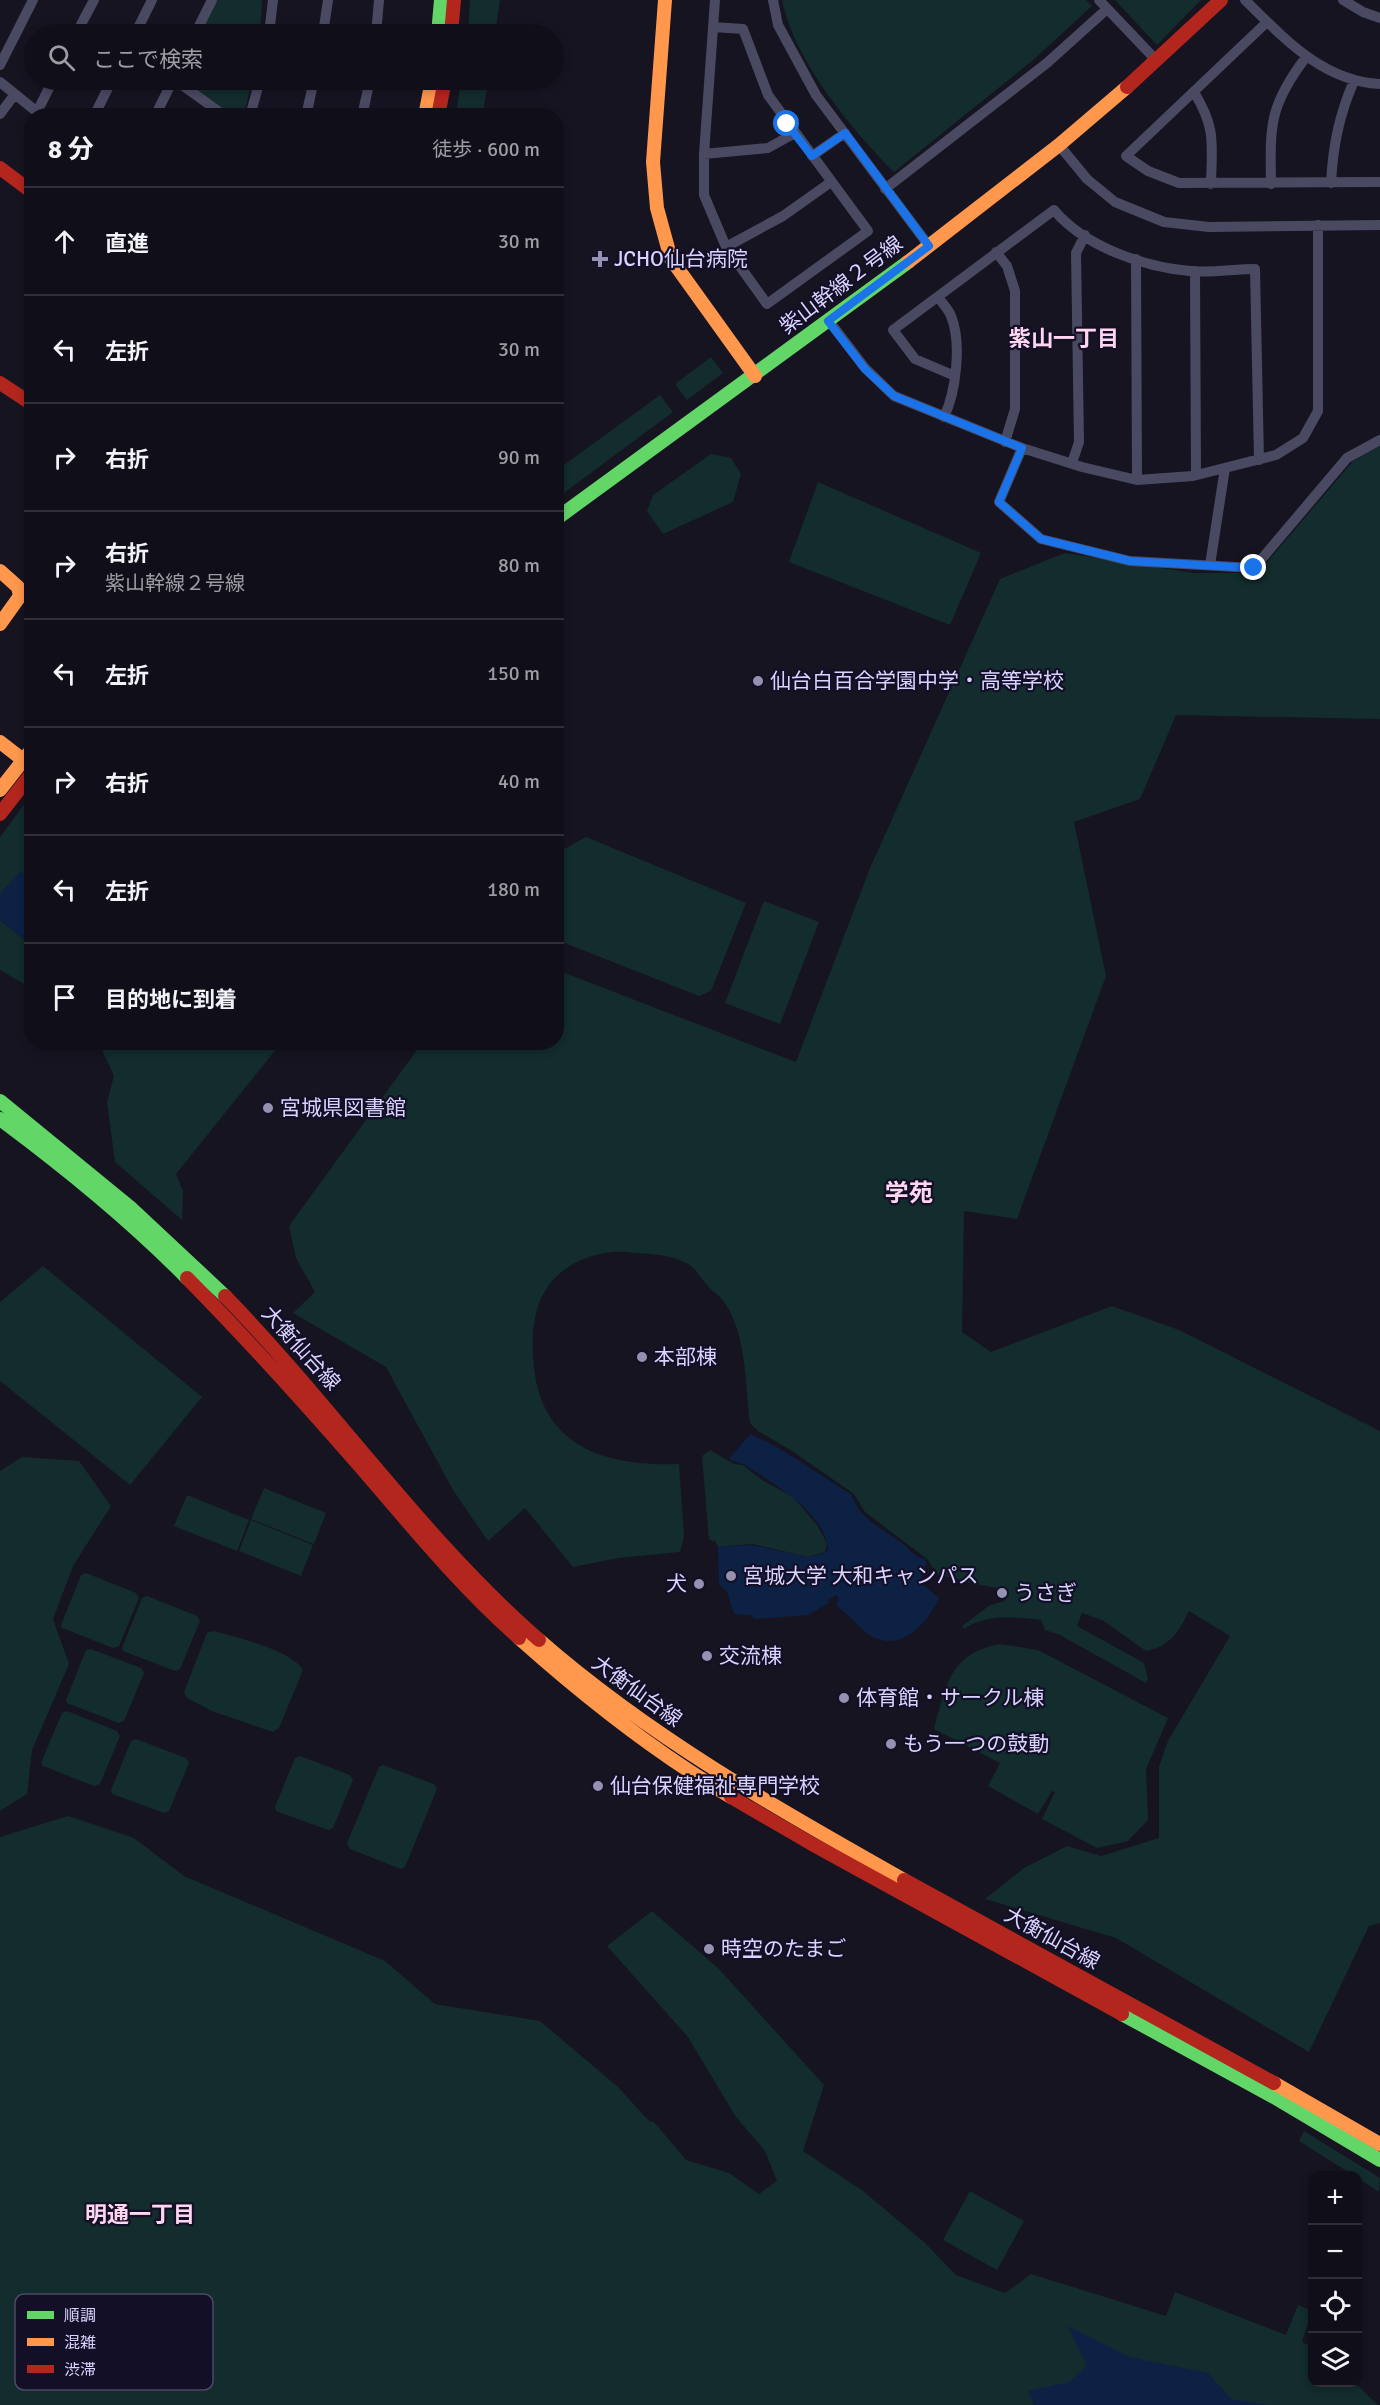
<!DOCTYPE html>
<html lang="ja">
<head>
<meta charset="utf-8">
<style>
  :root { --surface:#100f19; --page:#1e1d26; --text:#f1f3f6; --muted:#9c9ca2; --line:#302f38 }
  body { margin:0; font-family:Signika,"Noto Sans JP",sans-serif; background:var(--page); color:var(--text) }
  .controls { position:absolute; right:18px; bottom:18px; display:grid; overflow:hidden; border-radius:12px; box-shadow:0 3px 9px #0003 }
  .controls button { width:54px; height:54px; display:grid; place-items:center; padding:0; border:0; border-bottom:2px solid var(--line); background:var(--surface); color:var(--text); font:30px sans-serif }
  .stop { position:absolute; width:18px; height:18px; margin:-14px; border:4px solid #1a73e8; border-radius:50%; background:#fff }
  .stop.end { background:#1a73e8; border-color:#fff; box-shadow:0 2px 6px #0008 }
  .list { margin:0; padding:0; list-style:none }
  h2 { display:flex; justify-content:space-between; align-items:center; height:78px; margin:0; padding:0 24px; font-size:26px }
  h2 small { font-size:20px; font-weight:400; color:var(--muted) }
  .list li { display:grid; grid-template-columns:39px 1fr auto; gap:18px; align-items:center; box-sizing:border-box; height:108px; padding:0 24px; border-top:2px solid var(--line) }
  .list b { display:block; font-size:22px; white-space:nowrap }
  .list p { margin:0; font-size:20px; white-space:nowrap; color:var(--muted) }
  .list em { font-size:20px; font-style:normal; color:var(--muted) }
  .icon { flex:none; width:33px; height:33px; fill:none; stroke:currentColor; stroke-width:2; stroke-linecap:round; stroke-linejoin:round }
  .map { position:relative; flex:none; width:1380px; height:2405px; overflow:hidden }
  .search { position:absolute; background:var(--surface); box-shadow:0 3px 9px #0003; left:24px; top:24px; width:540px; height:66px; display:flex; align-items:center; gap:15px; box-sizing:border-box; padding:0 21px; border-radius:33px; color:var(--muted); font-size:22px }
  .panel { position:absolute; background:var(--surface); box-shadow:0 3px 9px #0003; left:24px; top:108px; width:540px; height:942px; border-radius:24px }
  .map>svg:first-child { display:block }
  .green { fill:#132c2d }
  .water { fill:#0d2144 }
  .lines { fill:none; stroke-linecap:round; stroke-linejoin:round }
  .street { stroke:#4a4962; stroke-width:10 }
  .fast { stroke:#63d668; stroke-width:14 }
  .slow { stroke:#ff974d; stroke-width:14 }
  .jam { stroke:#b3261e; stroke-width:14 }
  .route { stroke:#1a73e8; stroke-width:8 }
  .poi-dot { fill:#9591b1; stroke:#130f26; stroke-width:2 }
  .labels { text-anchor:middle; dominant-baseline:central; stroke-width:4.5; stroke-linejoin:round; paint-order:stroke }
  .poi-label { font-size:21px; fill:#d9d4ff; stroke:#130f26; text-anchor:start }
  .street-label { font-size:21px; fill:#d9d4ff; stroke:#130f26 }
  .neighbourhood-label { font-size:22px; font-weight:bold; fill:#ffd6f0; stroke:#130f26 }
  .quarter-label { font-size:24px; font-weight:bold; fill:#ffd6f0; stroke:#130f26 }
  .key { fill:#130f26; stroke:#4e4a67; stroke-width:1.5 }
  .key-label { font-size:16px; fill:#d9d4ff }
</style>
</head>
<body>
<div class="map">
<svg width="1380" height="2405" viewBox="0 0 1380 2405">
  <rect width="100%" height="100%" fill="#161421"/>
  <!-- green -->
  <path class="green" d="M 215,0 L 262,0 L 260,34 L 198,34 Z
    M 470,0 L 500,0 L 495,34 L 468,34 Z
    M 782,0 L 1086,0 L 1092,6 L 1032,61 L 894,172 C 851,129 794,60 782,0 Z
    M 1115,0 L 1201,0 L 1157,45 Z
    M 180,80 L 252,80 L 244,115 L 228,115 Z
    M 461,80 L 489,80 L 482,115 L 456,115 Z
    M 711,357 L 723,373 L 687,400 L 675,384 Z
    M 660,395 L 673,412 L 557,498 L 557,470 Z
    M 1380,446 L 1380,719 L 1176,715 L 1140,799 L 1074,822 L 1106,976 L 1017,1219 L 964,1211 L 962,1332 L 991,1352 L 1112,1306 L 1179,1330 L 1380,1431 L 1380,1923 L 1369,1926 L 1309,2052 L 1116,1938 L 985,1899 L 1024,1868 L 1067,1846 L 1101,1856 L 1159,1838 L 1159,1767 L 1168,1741 L 1230,1636 L 1189,1611 C 1179,1632 1169,1647 1146,1651 L 1102,1620 L 1082,1613 L 1077,1626 L 1144,1663 L 1148,1679 L 1146,1683 L 1060,1635 L 1045,1630 L 1041,1620 C 1014,1617 989,1613 964,1629 L 962,1626 L 990,1605 L 1005,1601 L 1008,1590 L 975,1584 L 937,1574 L 927,1559 L 865,1512 L 854,1494 L 792,1451 L 758,1431 L 750,1423 C 745,1384 747,1337 725,1303 C 720,1296 711,1291 706,1284 C 698,1275 696,1267 684,1262 C 666,1253 645,1254 626,1252 C 598,1250 566,1262 549,1285 C 534,1305 532,1330 533,1354 C 536,1444 600,1467 679,1464 L 684,1537 L 680,1552 L 618,1558 L 573,1567 L 525,1508 L 488,1541 L 453,1490 L 386,1367 L 293,1313 L 315,1292 L 296,1258 L 289,1226 L 422,1043 L 556,1042 L 557,970 L 796,1062 L 870,868 L 1000,579 L 1065,553 L 1194,573 L 1258,573 L 1353,461 Z
    M 711,454 L 731,458 L 741,474 L 733,502 L 663,534 L 647,511 L 653,495 Z
    M 818,482 L 981,553 L 950,625 L 789,562 Z
    M 31,795 L 31,882 L 21,872 L 0,894 L 0,837 Z
    M 586,837 L 746,903 L 711,991 L 699,996 L 557,940 L 557,853 Z
    M 764,901 L 819,922 L 780,1024 L 725,1003 Z
    M 0,920 L 31,945 L 31,988 L 0,970 Z
    M 99,1043 L 132,1043 L 139,1050 L 141,1043 L 281,1043 L 176,1174 L 183,1191 L 182,1220 L 115,1162 L 107,1102 L 114,1076 Z
    M 43,1266 L 202,1397 L 130,1485 L 0,1381 L 0,1302 Z
    M 710,1450 L 734,1464 L 743,1465 L 762,1480 L 793,1497 L 817,1525 L 827,1543 L 825,1552 L 808,1557 L 752,1544 L 718,1547 L 715,1541 L 709,1540 L 702,1456 Z
    M 22,1457 L 79,1461 L 111,1506 L 73,1566 L 53,1619 L 69,1664 L 32,1750 L 27,1794 L 0,1811 L 0,1471 Z
    M 264,1488 L 326,1513 L 314,1544 L 251,1519 Z
    M 187,1495 L 249,1520 L 237,1551 L 174,1526 Z
    M 251,1520 L 313,1545 L 301,1576 L 239,1551 Z
    M 86,1573 L 136,1593 L 139,1598 L 119,1646 L 113,1648 L 62,1628 L 61,1625 L 81,1575 Z
    M 147,1596 L 197,1616 L 200,1621 L 180,1669 L 175,1671 L 123,1651 L 122,1648 L 142,1598 Z
    M 213,1631 C 236,1637 291,1650 303,1670 L 279,1728 L 273,1732 L 212,1711 L 187,1698 L 184,1692 L 207,1633 Z
    M 1000,1644 L 1038,1650 L 1168,1718 L 1146,1769 L 1148,1820 L 1128,1841 L 1097,1848 L 1042,1819 L 1055,1792 L 1052,1791 L 1038,1814 L 988,1786 L 1000,1763 L 934,1729 C 946,1687 949,1653 1000,1644 Z
    M 91,1649 L 141,1668 L 144,1673 L 124,1721 L 119,1723 L 67,1703 L 66,1700 L 86,1650 Z
    M 67,1711 L 117,1731 L 120,1736 L 100,1784 L 94,1786 L 43,1766 L 41,1763 L 62,1713 Z
    M 136,1739 L 186,1758 L 189,1763 L 169,1811 L 164,1813 L 112,1794 L 111,1790 L 131,1741 Z
    M 300,1756 L 350,1775 L 353,1780 L 333,1828 L 328,1830 L 276,1811 L 275,1807 L 295,1758 Z
    M 383,1765 L 434,1784 L 437,1789 L 405,1867 L 401,1869 L 350,1849 L 347,1843 L 379,1767 Z
    M 68,1816 L 134,1838 L 184,1876 L 385,1961 L 435,2004 L 540,2021 L 618,2087 L 649,2121 L 654,2122 L 686,2160 L 729,2173 L 759,2194 L 777,2181 L 765,2151 L 736,2117 L 688,2037 L 607,1946 L 652,1911 L 719,1969 L 824,2085 L 803,2151 L 863,2191 L 924,2242 L 956,2275 L 1005,2293 L 1031,2274 L 1166,2316 L 1175,2292 L 1286,2335 L 1298,2305 L 1312,2311 L 1302,2342 L 1312,2347 L 1312,2382 L 1355,2383 L 1378,2405 L 0,2405 L 0,1837 Z
    M 1304,2131 L 1380,2178 L 1379,2192 L 1358,2178 L 1358,2176 L 1353,2175 L 1299,2141 Z
    M 970,2191 L 1024,2221 L 997,2270 L 943,2240 Z"/>
  <!-- water -->
  <path class="water" d="M 21,871 L 31,882 L 31,945 L 0,920 L 0,894 Z
    M 750,1434 C 787,1450 817,1474 851,1494 C 859,1518 879,1527 898,1540 C 909,1547 912,1557 925,1559 L 927,1564 L 922,1570 L 921,1583 L 939,1598 C 928,1622 903,1652 873,1637 C 858,1629 850,1614 836,1606 L 839,1599 L 836,1595 L 828,1600 L 829,1603 L 808,1615 L 754,1619 L 751,1615 L 734,1614 L 727,1591 L 719,1585 L 718,1547 L 752,1545 L 808,1557 L 825,1553 L 828,1549 C 826,1513 772,1483 745,1465 C 739,1461 734,1463 729,1459 Z
    M 1068,2326 L 1129,2357 L 1208,2373 L 1231,2399 L 1268,2405 L 1034,2405 L 1028,2391 L 1069,2382 L 1087,2366 Z"/>
  <g class="lines">
    <!-- street -->
    <path class="street" d="M 773,0 L 778,25 L 816,95 L 929,246
      M 1099,0 L 1156,60
      M 1245,0 C 1284,38 1322,81 1380,84
      M 1343,0 L 1363,12 L 1380,18
      M 1267,22 L 1126,156 L 1148,171 L 1179,183 L 1380,182
      M 713,27 L 743,29 L 768,95 L 868,231 L 767,304 L 726,247 L 704,195 L 704,154 L 715,0
      M 76,34 L 94,0
      M 135,34 L 152,0
      M 195,34 L 212,0
      M 269,34 L 273,0
      M 323,34 L 328,0
      M 376,34 L 379,0
      M 0,65 L 33,0
      M 175,80 L 225,116
      M 0,82 L 42,116
      M 1194,92 C 1216,128 1212,143 1211,184
      M 37,112 L 53,80
      M 0,114 L 15,94
      M 94,116 L 112,80
      M 155,116 L 173,80
      M 250,116 L 260,80
      M 306,116 L 314,80
      M 362,116 L 370,80
      M 1059,145 L 1087,179 L 1115,202 L 1164,222 L 1209,227 L 1380,225
      M 704,154 L 768,148 L 795,133
      M 812,156 L 845,133
      M 1331,183 C 1333,146 1339,115 1354,81
      M 1271,184 C 1270,125 1269,106 1306,57
      M 885,189 L 1047,63 L 1107,9
      M 726,247 L 783,216 L 831,182
      M 996,252 L 1007,266 L 1015,291 L 1015,409 L 1005,442
      M 1136,259 L 1137,480
      M 1195,271 L 1196,475
      M 938,297 C 942,303 949,310 951,316 C 962,343 956,392 944,417
      M 829,321 L 865,368 L 894,396 L 1022,448 L 1082,467 L 1137,480 L 1193,476 L 1276,455 L 1303,438 L 1318,411 L 1318,225
      M 955,376 L 915,359 L 893,330 L 1054,210 C 1085,247 1144,267 1190,271 C 1212,273 1234,269 1255,269 L 1259,460
      M 1022,448 L 999,502 L 1041,539 L 1130,561 L 1254,568 L 1347,458 L 1380,440
      M 1072,463 L 1079,442 L 1076,253 L 1085,235
      M 1210,565 L 1225,468"/>
    <!-- fast -->
    <path class="fast" d="M 438,34 L 441,0
      M 556,519 L 908,262
      M 0,1101 L 132,1209 L 225,1296
      M 0,1119 C 66,1168 129,1219 187,1278
      M 1122,2014 L 1274,2097 L 1380,2160"/>
    <!-- slow -->
    <path class="slow" d="M 665,0 L 653,162 L 657,208 L 671,259 L 755,376
      M 425,116 L 432,80
      M 908,262 L 1059,145 L 1127,87
      M 0,571 L 18,587 L 20,596 L 0,624
      M 0,742 L 31,766
      M 0,790 L 32,749
      M 519,1638 C 585,1697 654,1752 731,1797
      M 539,1640 C 650,1737 776,1808 904,1880
      M 1274,2083 L 1380,2144"/>
    <!-- jam -->
    <path class="jam" d="M 451,34 L 454,0
      M 1127,87 L 1221,0
      M 438,116 L 445,80
      M 0,168 L 32,192
      M 0,383 L 32,404
      M 0,814 L 32,773
      M 187,1278 C 246,1338 302,1400 357,1463 C 409,1523 459,1585 519,1638
      M 225,1296 C 333,1407 422,1538 539,1640
      M 731,1797 L 812,1844 L 1122,2014
      M 904,1880 L 1274,2083"/>
  </g>
  <g class="lines">
    <!-- route -->
    <path class="route" d="M 787,124 L 812,156 L 845,133 L 929,246 L 828,321 L 865,369 L 894,396 L 1022,448 L 999,502 L 1041,539 L 1130,561 L 1254,568"/>
  </g>
  <!-- markers -->
  <g class="poi-dot">
    <path d="M597 250h6v6h6v6h-6v6h-6v-6h-6v-6h6z"/>
    <circle cx="758" cy="681" r="6"/>
    <circle cx="268" cy="1108" r="6"/>
    <circle cx="642" cy="1357" r="6"/>
    <circle cx="731" cy="1576" r="6"/>
    <circle cx="699" cy="1584" r="6"/>
    <circle cx="1002" cy="1593" r="6"/>
    <circle cx="707" cy="1656" r="6"/>
    <circle cx="844" cy="1698" r="6"/>
    <circle cx="891" cy="1744" r="6"/>
    <circle cx="598" cy="1786" r="6"/>
    <circle cx="709" cy="1949" r="6"/>
  </g>
  <g class="labels">
    <!-- poi labels -->
    <g class="poi-label">
      <text x="614" y="259">JCHO仙台病院</text>
      <text x="770" y="681">仙台白百合学園中学・高等学校</text>
      <text x="280" y="1108">宮城県図書館</text>
      <text x="654" y="1357">本部棟</text>
      <text x="743" y="1576">宮城大学 大和キャンパス</text>
      <text x="687" y="1584" text-anchor="end">犬</text>
      <text x="1014" y="1593">うさぎ</text>
      <text x="719" y="1656">交流棟</text>
      <text x="856" y="1698">体育館・サークル棟</text>
      <text x="903" y="1744">もう一つの鼓動</text>
      <text x="610" y="1786">仙台保健福祉専門学校</text>
      <text x="721" y="1949">時空のたまご</text>
    </g>
    <!-- street labels -->
    <g class="street-label">
      <text transform="translate(841 285) rotate(-37)">紫山幹線２号線</text>
      <text transform="translate(301 1348) rotate(48)">大衡仙台線</text>
      <text transform="translate(637 1691) rotate(36)">大衡仙台線</text>
      <text transform="translate(1052 1938) rotate(29)">大衡仙台線</text>
    </g>
    <!-- neighbourhood labels -->
    <g class="neighbourhood-label">
      <text x="1064" y="338">紫山一丁目</text>
      <text x="140" y="2214">明通一丁目</text>
    </g>
    <!-- quarter labels -->
    <g class="quarter-label">
      <text x="909" y="1193">学苑</text>
    </g>
  </g>
  <!-- legend -->
  <rect x="15" y="2294" width="198" height="96" rx="9" class="key"/>
  <rect x="27" y="2311" width="27" height="8" fill="#63d668"/>
  <rect x="27" y="2338" width="27" height="8" fill="#ff974d"/>
  <rect x="27" y="2365" width="27" height="8" fill="#b3261e"/>
  <g class="key-label">
    <text x="64" y="2321">順調</text>
    <text x="64" y="2348">混雑</text>
    <text x="64" y="2375">渋滞</text>
  </g>
</svg>
<div class="controls">
<button>+</button>
<button>−</button>
<button><svg class="icon" aria-label="locate" viewBox="0 0 24 24"><circle cx="12" cy="12" r="6"/><path d="M12 2v4M12 18v4M2 12h4M18 12h4"/></svg></button>
<button><svg class="icon" aria-label="layers" viewBox="0 0 24 24"><path d="M12 4l9 5-9 5-9-5zM3 14l9 5 9-5"/></svg></button>
</div>
<div class="stop" style="left:787px;top:124px"></div>
<div class="stop end" style="left:1254px;top:568px"></div>
<div class="search"><svg class="icon" aria-label="search" viewBox="0 0 24 24"><circle cx="10" cy="10" r="6"/><path d="M15 15l6 6"/></svg>ここで検索</div>
<section class="panel">
<h2>8 分<small>徒歩 · 600 m</small></h2>
<ul class="list">
<li><svg class="icon" aria-label="ahead" viewBox="0 0 24 24"><path d="M12 20V5M6 11l6-6 6 6"/></svg><div><b>直進</b></div><em>30 m</em></li>
<li><svg class="icon" aria-label="left" viewBox="0 0 24 24"><path d="M17 20v-9H6M10 6l-5 5 5 5"/></svg><div><b>左折</b></div><em>30 m</em></li>
<li><svg class="icon" aria-label="right" viewBox="0 0 24 24"><path d="M7 20v-9h11M14 6l5 5-5 5"/></svg><div><b>右折</b></div><em>90 m</em></li>
<li><svg class="icon" aria-label="right" viewBox="0 0 24 24"><path d="M7 20v-9h11M14 6l5 5-5 5"/></svg><div><b>右折</b><p>紫山幹線２号線</p></div><em>80 m</em></li>
<li><svg class="icon" aria-label="left" viewBox="0 0 24 24"><path d="M17 20v-9H6M10 6l-5 5 5 5"/></svg><div><b>左折</b></div><em>150 m</em></li>
<li><svg class="icon" aria-label="right" viewBox="0 0 24 24"><path d="M7 20v-9h11M14 6l5 5-5 5"/></svg><div><b>右折</b></div><em>40 m</em></li>
<li><svg class="icon" aria-label="left" viewBox="0 0 24 24"><path d="M17 20v-9H6M10 6l-5 5 5 5"/></svg><div><b>左折</b></div><em>180 m</em></li>
<li><svg class="icon" aria-label="arrive" viewBox="0 0 24 24"><path d="M6 21V4h12l-3 4 3 4H6"/></svg><div><b>目的地に到着</b></div></li>
</ul>
</section>
</div>
</body>
</html>
